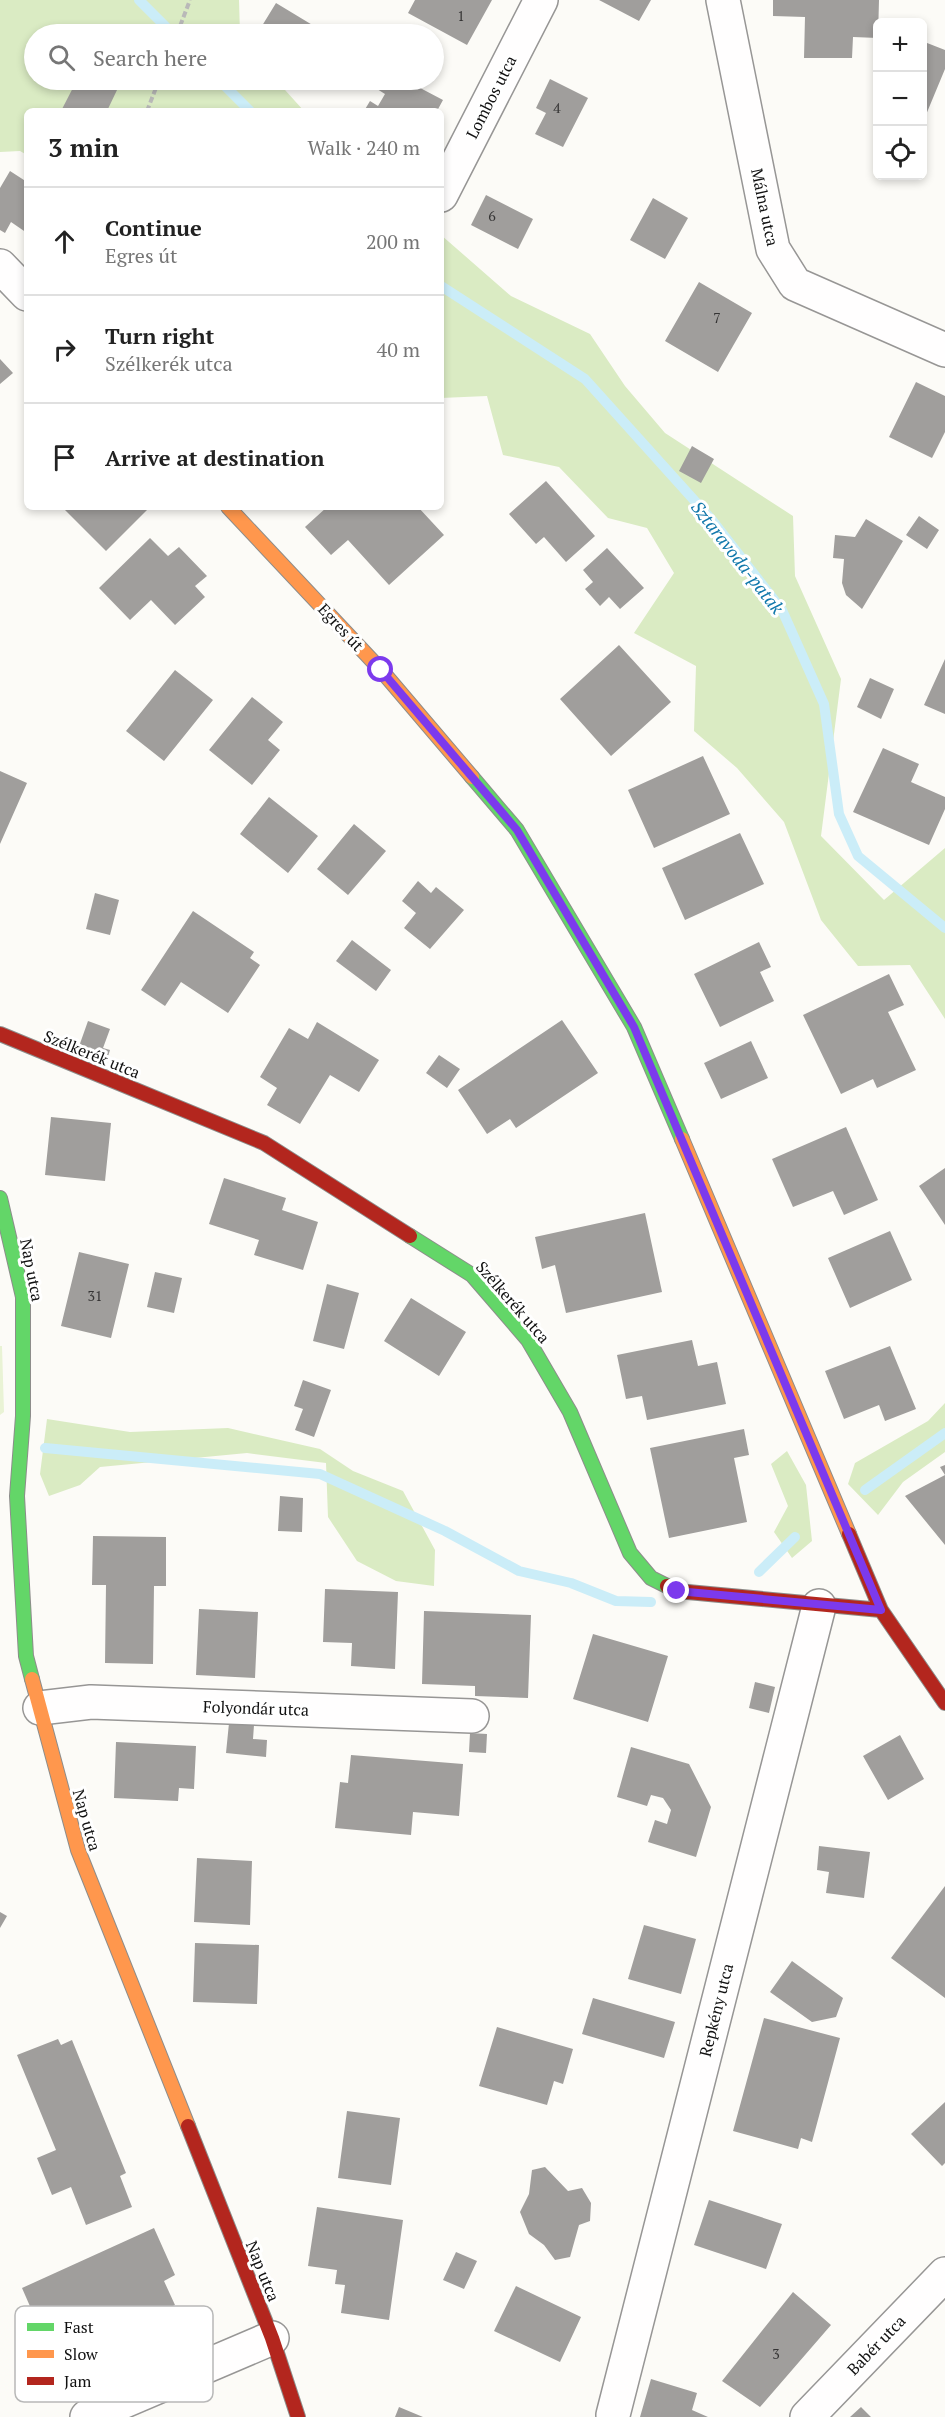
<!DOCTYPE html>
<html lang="en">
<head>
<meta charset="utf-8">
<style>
  :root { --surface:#fff; --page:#f2f2f2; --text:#222; --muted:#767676; --line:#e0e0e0 }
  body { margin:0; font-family:"PT Serif",serif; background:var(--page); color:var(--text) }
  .controls { position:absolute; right:18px; top:18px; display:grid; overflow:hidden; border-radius:9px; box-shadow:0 3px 9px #0003 }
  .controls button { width:54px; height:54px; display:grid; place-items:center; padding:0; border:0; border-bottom:2px solid var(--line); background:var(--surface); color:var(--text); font:30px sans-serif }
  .stop { position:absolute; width:18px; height:18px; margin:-14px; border:4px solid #7c3aed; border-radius:50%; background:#fff }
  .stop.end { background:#7c3aed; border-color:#fff; box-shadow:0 2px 6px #0008 }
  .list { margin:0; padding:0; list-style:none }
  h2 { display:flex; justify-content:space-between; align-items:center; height:78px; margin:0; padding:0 24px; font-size:26px }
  h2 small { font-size:20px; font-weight:400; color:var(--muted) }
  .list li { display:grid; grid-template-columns:39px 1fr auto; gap:18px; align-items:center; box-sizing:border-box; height:108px; padding:0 24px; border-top:2px solid var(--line) }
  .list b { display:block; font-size:22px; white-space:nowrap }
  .list p { margin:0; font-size:20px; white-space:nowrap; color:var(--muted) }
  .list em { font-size:20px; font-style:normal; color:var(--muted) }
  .icon { flex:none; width:33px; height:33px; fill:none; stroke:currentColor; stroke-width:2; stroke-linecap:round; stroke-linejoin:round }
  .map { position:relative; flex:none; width:945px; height:2417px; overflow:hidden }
  .search { position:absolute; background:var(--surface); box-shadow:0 3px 9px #0003; left:24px; top:24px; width:420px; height:66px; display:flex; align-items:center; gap:15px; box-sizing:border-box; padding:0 21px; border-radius:33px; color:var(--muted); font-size:22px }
  .panel { position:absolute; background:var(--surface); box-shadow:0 3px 9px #0003; left:24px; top:108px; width:420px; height:402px; border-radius:9px }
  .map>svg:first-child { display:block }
  .green { fill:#e9f3d5 }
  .forest { fill:#daebc3 }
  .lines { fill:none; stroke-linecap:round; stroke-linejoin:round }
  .stream { stroke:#cbedf8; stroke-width:10 }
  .building { fill:#a09e9c }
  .street-casing { stroke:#979695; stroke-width:36 }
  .fast-casing { stroke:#8d8d8b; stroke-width:16 }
  .slow-casing { stroke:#8d8d8b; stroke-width:16 }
  .jam-casing { stroke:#8d8d8b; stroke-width:16 }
  .path { stroke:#b9b9b8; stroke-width:4; stroke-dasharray:6 3; stroke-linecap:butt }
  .street { stroke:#fffefe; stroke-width:33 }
  .fast { stroke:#63d668; stroke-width:14 }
  .slow { stroke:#ff974d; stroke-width:14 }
  .jam { stroke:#b3261e; stroke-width:14 }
  .route { stroke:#7c3aed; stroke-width:8 }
  .labels { text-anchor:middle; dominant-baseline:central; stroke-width:6; stroke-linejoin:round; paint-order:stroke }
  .number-label { font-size:14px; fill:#353434 }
  .street-label { font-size:16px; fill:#111; stroke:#fff }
  .water-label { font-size:18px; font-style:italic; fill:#1178ab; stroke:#fff }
  .key { fill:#fff; stroke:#b8b8b8; stroke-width:1.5 }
  .key-label { font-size:16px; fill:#111 }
</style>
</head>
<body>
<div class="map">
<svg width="945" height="2417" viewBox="0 0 945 2417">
  <rect width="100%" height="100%" fill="#fcfbf7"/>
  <!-- green -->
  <path class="green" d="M 0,1346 L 2,1346 L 4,1412 L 0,1415 Z"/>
  <!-- forest -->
  <path class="forest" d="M 0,0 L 239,0 L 240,34 L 34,34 L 34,80 L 276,80 L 304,111 L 27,111 L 27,155 L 20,151 L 0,152 Z
    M 441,235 L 511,296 L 590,334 L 625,386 L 665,433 L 793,516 L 795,576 L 841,679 L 821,836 L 884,900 L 945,848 L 945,1019 L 910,965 L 858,966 L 821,920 L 784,822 L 737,768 L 694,731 L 696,666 L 634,633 L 674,573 L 647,528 L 608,518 L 559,467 L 503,455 L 487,396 L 441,398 Z
    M 945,1403 L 945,1452 L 903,1482 L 878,1515 L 848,1484 L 855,1463 L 928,1421 Z
    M 47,1419 L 130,1432 L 228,1428 L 320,1449 L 353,1471 L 403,1491 L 435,1550 L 434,1586 L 396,1581 L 357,1561 L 328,1517 L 326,1463 L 247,1453 L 100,1467 L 80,1485 L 49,1496 L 40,1474 Z
    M 787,1451 L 806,1485 L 812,1541 L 792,1558 L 774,1532 L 788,1506 L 771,1464 Z"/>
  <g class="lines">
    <!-- stream -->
    <path class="stream" d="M 139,0 L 173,34
      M 219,80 L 250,111
      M 441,286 L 585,379 L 712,520 L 782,610 L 824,704 L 839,814 L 858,856 L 945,928
      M 45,1448 L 320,1474 L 445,1531 L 519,1571 L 571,1583 L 616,1601 L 651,1602
      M 865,1490 L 945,1433
      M 759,1572 L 795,1537"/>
  </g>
  <!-- building -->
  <path class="building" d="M 415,0 L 492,0 L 467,45 L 408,13 Z
    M 599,0 L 651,0 L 639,21 Z
    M 773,0 L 879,0 L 878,38 L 853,37 L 852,58 L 804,58 L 805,17 L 773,16 Z
    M 276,3 L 319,29 L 316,34 L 257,34 Z
    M 922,41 L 945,50 L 945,69 L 923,122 Z
    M 550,79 L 588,98 L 563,147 L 535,134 L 546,113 L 536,108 Z
    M 77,80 L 96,80 L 117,90 L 107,111 L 61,111 Z
    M 382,80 L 405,80 L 443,100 L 437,111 L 364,111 L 370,101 L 378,106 L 385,94 L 377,89 Z
    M 10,171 L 27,182 L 27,233 L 11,222 L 5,233 L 0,230 L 0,188 Z
    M 486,195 L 533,219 L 518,249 L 471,225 Z
    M 653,198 L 688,218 L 665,259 L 630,240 Z
    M 699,282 L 752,313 L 718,372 L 665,341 Z
    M 0,359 L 13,373 L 0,384 Z
    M 916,382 L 945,396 L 945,432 L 932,458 L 889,437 Z
    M 692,446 L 714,459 L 701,483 L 679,471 Z
    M 546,481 L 595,536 L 566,562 L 544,537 L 536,544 L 509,514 Z
    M 62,507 L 150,507 L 106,551 Z
    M 327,507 L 418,507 L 444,535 L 389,585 L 348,540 L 331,555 L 305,527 Z
    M 919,516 L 939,530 L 927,549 L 906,535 Z
    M 866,519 L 903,541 L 862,609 L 846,595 L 842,583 L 844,559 L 833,558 L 835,535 L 855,537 Z
    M 150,538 L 168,556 L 179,547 L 207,576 L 195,586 L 205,597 L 175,625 L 151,600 L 130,620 L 99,588 Z
    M 607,548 L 644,588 L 620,609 L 609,597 L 600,606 L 585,589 L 593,582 L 583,570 Z
    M 619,645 L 671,702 L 611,756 L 560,699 Z
    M 945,659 L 945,714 L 924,705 Z
    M 175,670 L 213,700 L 164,761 L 126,731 Z
    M 870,678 L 894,689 L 881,719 L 857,707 Z
    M 252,697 L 283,722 L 268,740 L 280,750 L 252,785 L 209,750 Z
    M 883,748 L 919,764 L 911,782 L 945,797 L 945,809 L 929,845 L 853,812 Z
    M 703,756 L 730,814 L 654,848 L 628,790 Z
    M 0,771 L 27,783 L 0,844 Z
    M 269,797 L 318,836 L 288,873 L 240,834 Z
    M 354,824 L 386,851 L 348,895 L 317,869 Z
    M 740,833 L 764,884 L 685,920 L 662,868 Z
    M 418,881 L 431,893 L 436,887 L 464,910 L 430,949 L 404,928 L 416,913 L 402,901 Z
    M 95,893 L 119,900 L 110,935 L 86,929 Z
    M 193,911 L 254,952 L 250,958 L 260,965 L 228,1013 L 181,982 L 165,1006 L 141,990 Z
    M 352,940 L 391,970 L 376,991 L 336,961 Z
    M 759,942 L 771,967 L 760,972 L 774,1001 L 720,1027 L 694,974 Z
    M 889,974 L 904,1005 L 888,1012 L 916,1070 L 877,1088 L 873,1079 L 841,1094 L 803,1015 Z
    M 562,1020 L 598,1073 L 516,1128 L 510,1119 L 487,1134 L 458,1090 Z
    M 88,1021 L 110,1029 L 103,1048 L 110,1050 L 106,1063 L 77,1052 Z
    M 317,1022 L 379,1060 L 359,1092 L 330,1075 L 300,1124 L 267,1105 L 277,1088 L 260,1077 L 289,1028 L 308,1039 Z
    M 751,1041 L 768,1078 L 721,1099 L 704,1063 Z
    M 439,1055 L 460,1069 L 447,1088 L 426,1073 Z
    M 51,1117 L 111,1123 L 105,1181 L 45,1175 Z
    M 846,1127 L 878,1200 L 844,1215 L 833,1191 L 793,1207 L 772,1159 Z
    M 945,1168 L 945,1225 L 919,1186 Z
    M 224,1178 L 286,1198 L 282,1210 L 318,1222 L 303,1270 L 254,1255 L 259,1240 L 209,1224 Z
    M 645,1213 L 662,1292 L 566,1313 L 555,1265 L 542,1269 L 535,1237 Z
    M 890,1231 L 912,1280 L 850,1308 L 828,1258 Z
    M 79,1252 L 129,1264 L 111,1338 L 61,1326 Z
    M 155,1272 L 182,1278 L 174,1313 L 147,1307 Z
    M 327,1284 L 359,1293 L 344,1349 L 313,1341 Z
    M 411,1298 L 466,1332 L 439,1376 L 384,1341 Z
    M 692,1340 L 698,1366 L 717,1362 L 726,1404 L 647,1420 L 642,1396 L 626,1399 L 617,1355 Z
    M 890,1346 L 916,1409 L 885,1421 L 879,1405 L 844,1419 L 825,1371 Z
    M 303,1380 L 331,1390 L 314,1437 L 295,1430 L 303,1409 L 294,1406 Z
    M 744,1429 L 749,1455 L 734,1458 L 747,1522 L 669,1538 L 650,1448 Z
    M 945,1465 L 945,1545 L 905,1496 L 945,1475 L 940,1467 Z
    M 280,1496 L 303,1498 L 302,1532 L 278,1531 Z
    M 93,1536 L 166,1537 L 166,1586 L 154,1586 L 153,1664 L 105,1663 L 106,1585 L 92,1585 Z
    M 325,1589 L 398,1592 L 395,1669 L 351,1666 L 352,1643 L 323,1642 Z
    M 199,1609 L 258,1612 L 255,1678 L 196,1675 Z
    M 424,1611 L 531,1615 L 528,1698 L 475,1696 L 475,1686 L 422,1684 Z
    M 593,1634 L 668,1656 L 648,1722 L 573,1699 Z
    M 755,1682 L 775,1687 L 769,1713 L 749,1708 Z
    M 229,1723 L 254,1725 L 253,1739 L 267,1740 L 266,1757 L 226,1753 Z
    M 470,1733 L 487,1734 L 486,1753 L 469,1752 Z
    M 900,1735 L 924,1779 L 888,1800 L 863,1756 Z
    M 116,1742 L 196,1746 L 194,1789 L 179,1788 L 178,1801 L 114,1798 Z
    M 631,1747 L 689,1764 L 711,1807 L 696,1857 L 648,1842 L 655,1820 L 667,1824 L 671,1810 L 663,1798 L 651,1795 L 647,1806 L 617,1797 Z
    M 351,1755 L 463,1764 L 459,1816 L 413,1812 L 411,1835 L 335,1828 L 340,1782 L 348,1783 Z
    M 819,1846 L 870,1852 L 864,1898 L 826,1893 L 829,1872 L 817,1870 Z
    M 197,1858 L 252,1861 L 250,1925 L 194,1922 Z
    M 945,1886 L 945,1998 L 891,1958 Z
    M 0,1912 L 7,1916 L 0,1928 Z
    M 644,1925 L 696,1939 L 681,1994 L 628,1979 Z
    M 195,1943 L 259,1945 L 257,2004 L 193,2002 Z
    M 792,1961 L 843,1998 L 836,2017 L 812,2022 L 770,1992 Z
    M 593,1998 L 675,2022 L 664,2058 L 582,2034 Z
    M 764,2018 L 840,2038 L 812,2142 L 801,2138 L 798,2149 L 733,2131 Z
    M 497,2027 L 573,2049 L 563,2084 L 554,2081 L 547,2105 L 479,2086 Z
    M 58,2039 L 61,2045 L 72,2040 L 126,2173 L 120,2176 L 132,2207 L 86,2225 L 71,2187 L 52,2195 L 37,2158 L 56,2150 L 17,2055 Z
    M 945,2102 L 945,2163 L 942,2166 L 911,2134 Z
    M 347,2111 L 400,2118 L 391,2185 L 338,2178 Z
    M 545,2167 L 568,2191 L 582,2188 L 591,2203 L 590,2221 L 579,2225 L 570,2257 L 555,2260 L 544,2245 L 529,2234 L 520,2212 L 529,2194 L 532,2170 Z
    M 709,2200 L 782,2224 L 766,2269 L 694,2245 Z
    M 317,2207 L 403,2220 L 389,2320 L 341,2313 L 345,2285 L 335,2284 L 337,2270 L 308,2266 Z
    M 154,2228 L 175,2275 L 164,2281 L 175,2305 L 139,2322 L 135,2314 L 50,2352 L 22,2288 Z
    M 456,2252 L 477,2261 L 464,2289 L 443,2280 Z
    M 516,2286 L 581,2317 L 560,2362 L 494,2331 Z
    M 793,2292 L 831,2325 L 760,2407 L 722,2381 Z
    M 651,2379 L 697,2393 L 692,2410 L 708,2417 L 640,2417 Z
    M 399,2407 L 423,2417 L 395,2417 Z
    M 861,2407 L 871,2417 L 850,2417 Z"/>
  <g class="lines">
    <!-- street casing -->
    <g class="street-casing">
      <path id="street" d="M 723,0 L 773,249 L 795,284 L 945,350
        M 441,195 L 541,0
        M 0,266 L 27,294
        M 40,1708 L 91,1702 L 472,1716
        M 613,2415 L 819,1606
        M 87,2417 L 272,2338
        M 807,2417 L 945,2274"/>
    </g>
    <!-- fast casing -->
    <g class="fast-casing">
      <path id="fast" d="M 472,777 L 517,830 L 634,1027 L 682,1139
        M 0,1198 L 23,1297 L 23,1416 L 17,1496 L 26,1656 L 32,1679
        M 410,1236 L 472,1275 L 528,1340 L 570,1412 L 630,1553 L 651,1578 L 667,1586"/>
    </g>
    <!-- slow casing -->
    <g class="slow-casing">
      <path id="slow" d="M 228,507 L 381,670 L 472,777
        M 682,1139 L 849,1534
        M 32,1679 L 78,1850 L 188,2126"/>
    </g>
    <!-- jam casing -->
    <g class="jam-casing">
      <path id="jam" d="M 0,1034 L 264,1143 L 410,1236
        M 849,1534 L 881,1610 L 945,1703
        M 667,1586 L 677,1591 L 881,1610
        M 188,2126 L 272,2338 L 298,2417"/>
    </g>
    <!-- path -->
    <path class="path" d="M 177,34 L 190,0
      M 147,111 L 159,80"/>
    <!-- street -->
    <use href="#street" class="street"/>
    <!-- fast -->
    <use href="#fast" class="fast"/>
    <!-- slow -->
    <use href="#slow" class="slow"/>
    <!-- jam -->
    <use href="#jam" class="jam"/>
  </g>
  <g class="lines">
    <!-- route -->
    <path class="route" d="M 381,670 L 517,830 L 634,1027 L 881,1610 L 677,1591"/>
  </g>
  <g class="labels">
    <!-- number labels -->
    <g class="number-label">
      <text x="461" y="15">1</text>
      <text x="557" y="107">4</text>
      <text x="492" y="215">6</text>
      <text x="717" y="317">7</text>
      <text x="95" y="1295">31</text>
      <text x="776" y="2353">3</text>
    </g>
    <!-- street labels -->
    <g class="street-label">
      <text transform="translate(491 97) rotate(-63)">Lombos utca</text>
      <text transform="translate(765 207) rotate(78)">Málna utca</text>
      <text transform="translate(341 627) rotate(47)">Egres út</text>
      <text transform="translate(92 1054) rotate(22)">Szélkerék utca</text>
      <text transform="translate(32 1270) rotate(79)">Nap utca</text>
      <text transform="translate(513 1302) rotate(49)">Szélkerék utca</text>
      <text transform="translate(256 1708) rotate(2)">Folyondár utca</text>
      <text transform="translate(87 1820) rotate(74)">Nap utca</text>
      <text transform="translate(716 2010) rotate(-76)">Repkény utca</text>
      <text transform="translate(263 2271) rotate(68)">Nap utca</text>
      <text transform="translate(876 2345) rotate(-46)">Babér utca</text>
    </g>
    <!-- water labels -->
    <g class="water-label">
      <text transform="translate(738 557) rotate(52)">Sztaravoda-patak</text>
    </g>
  </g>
  <!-- legend -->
  <rect x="15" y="2306" width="198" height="96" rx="9" class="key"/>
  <rect x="27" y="2323" width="27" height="8" fill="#63d668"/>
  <rect x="27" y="2350" width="27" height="8" fill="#ff974d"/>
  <rect x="27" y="2377" width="27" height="8" fill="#b3261e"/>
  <g class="key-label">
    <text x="64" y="2333">Fast</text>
    <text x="64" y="2360">Slow</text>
    <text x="64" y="2387">Jam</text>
  </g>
</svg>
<div class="controls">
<button>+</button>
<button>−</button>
<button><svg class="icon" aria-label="locate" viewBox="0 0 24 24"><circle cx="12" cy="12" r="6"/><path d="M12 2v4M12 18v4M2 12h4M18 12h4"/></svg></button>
</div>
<div class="stop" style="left:381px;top:670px"></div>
<div class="stop end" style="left:677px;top:1591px"></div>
<div class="search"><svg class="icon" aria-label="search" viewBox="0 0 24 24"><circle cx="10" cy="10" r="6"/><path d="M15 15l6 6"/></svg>Search here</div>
<section class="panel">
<h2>3 min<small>Walk · 240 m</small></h2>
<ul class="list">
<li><svg class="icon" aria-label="ahead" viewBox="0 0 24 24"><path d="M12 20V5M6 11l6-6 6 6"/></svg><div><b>Continue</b><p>Egres út</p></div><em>200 m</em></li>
<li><svg class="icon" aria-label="right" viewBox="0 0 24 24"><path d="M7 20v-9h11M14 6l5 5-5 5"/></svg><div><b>Turn right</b><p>Szélkerék utca</p></div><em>40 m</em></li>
<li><svg class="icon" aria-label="arrive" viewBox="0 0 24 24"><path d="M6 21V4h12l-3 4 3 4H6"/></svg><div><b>Arrive at destination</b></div></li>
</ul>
</section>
</div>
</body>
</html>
